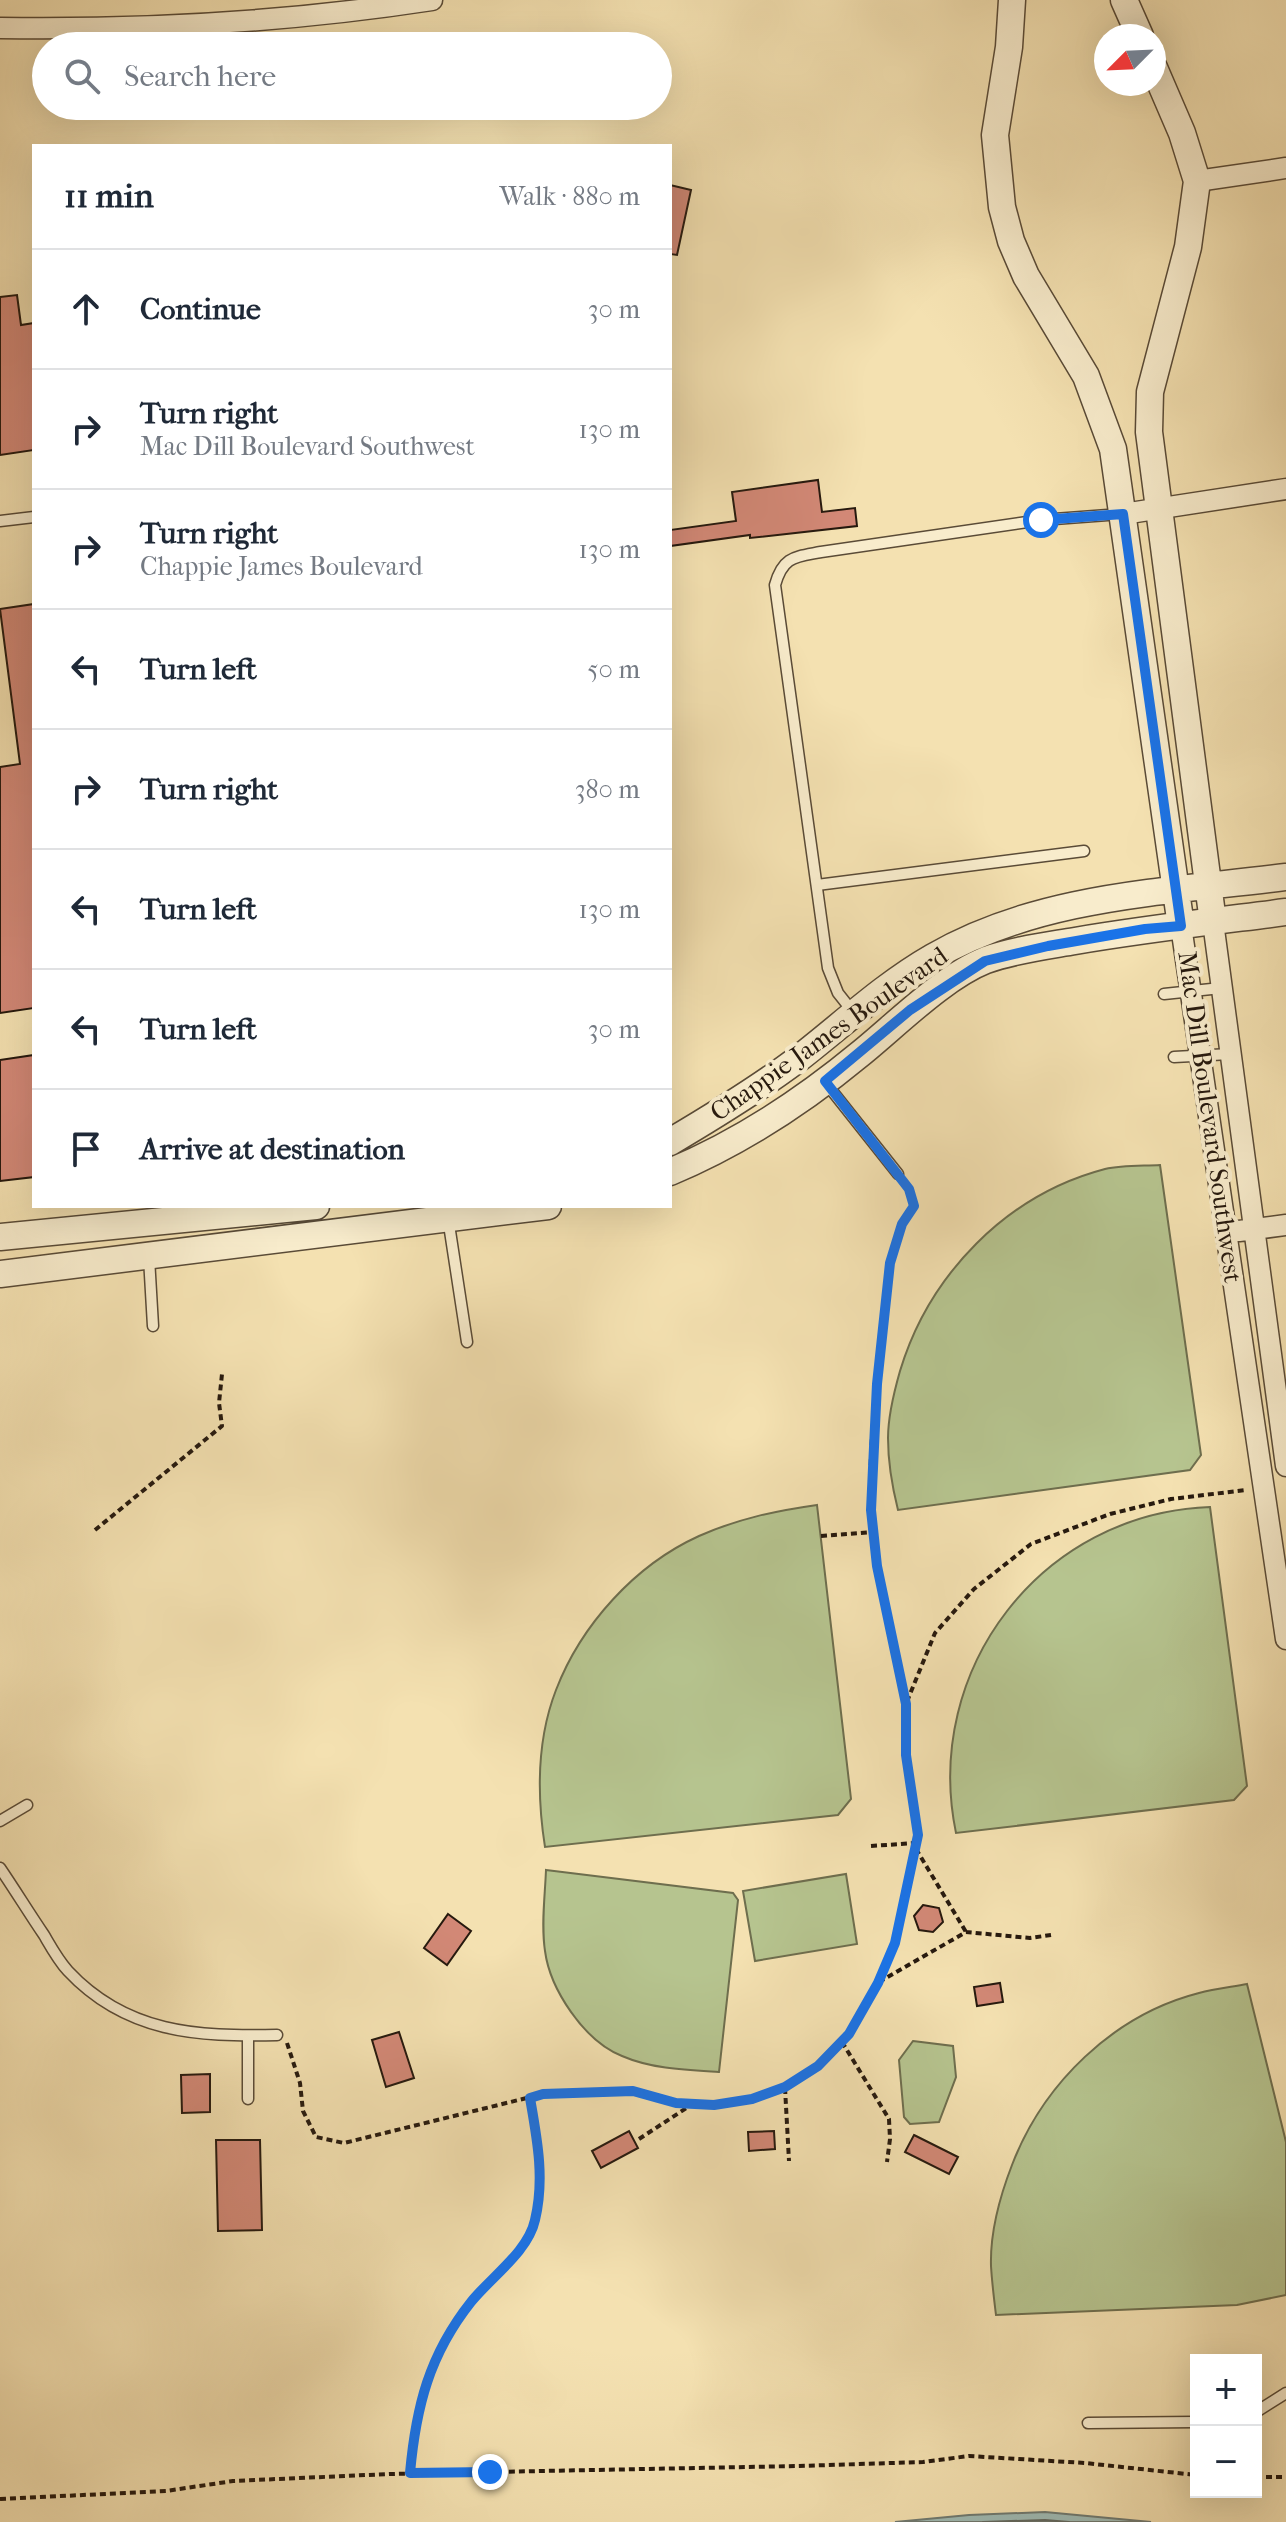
<!DOCTYPE html>
<html lang="en">
<head>
<meta charset="utf-8">
<style>
  :root { --surface:#fff; --page:#f2f2f3; --text:#1f2937; --muted:#747a83; --line:#e0e1e3 }
  body { margin:0; font-family:"IM FELL French Canon",serif; background:var(--page); color:var(--text) }
  .controls { position:absolute; right:24px; bottom:24px; display:grid; overflow:hidden; border-radius:0px; box-shadow:0 8px 32px #0002 }
  .controls button { width:72px; height:72px; display:grid; place-items:center; padding:0; border:0; border-bottom:2px solid var(--line); background:var(--surface); color:var(--text); font:40px sans-serif }
  .compass { position:absolute; left:1094px; top:24px; width:72px; height:72px; border-radius:50%; background:var(--surface); box-shadow:0 8px 32px #0002; rotate:246deg }
  .stop { position:absolute; width:24px; height:24px; margin:-18px; border:6px solid #1a73e8; border-radius:50%; background:#fff }
  .stop.end { background:#1a73e8; border-color:#fff; box-shadow:0 2px 8px #0008 }
  .list { margin:0; padding:0; list-style:none }
  h2 { display:flex; justify-content:space-between; align-items:center; height:104px; margin:0; padding:0 32px; font-size:34px }
  h2 small { font-size:26px; font-weight:400; color:var(--muted) }
  .list li { display:grid; grid-template-columns:52px 1fr auto; gap:24px; align-items:center; box-sizing:border-box; height:120px; padding:0 32px; border-top:2px solid var(--line) }
  .list b { display:block; font-size:30px; white-space:nowrap }
  .list p { margin:0; font-size:26px; white-space:nowrap; color:var(--muted) }
  .list em { font-size:26px; font-style:normal; color:var(--muted) }
  .icon { flex:none; width:44px; height:44px; fill:none; stroke:currentColor; stroke-width:2; stroke-linecap:round; stroke-linejoin:round }
  .map { position:relative; flex:none; width:1286px; height:2522px; overflow:hidden }
  .search { position:absolute; background:var(--surface); box-shadow:0 8px 32px #0002; left:32px; top:32px; width:640px; height:88px; display:flex; align-items:center; gap:20px; box-sizing:border-box; padding:0 28px; border-radius:44px; color:var(--muted); font-size:30px }
  .panel { position:absolute; background:var(--surface); box-shadow:0 8px 32px #0002; left:32px; top:144px; width:640px; height:1064px; border-radius:0px }
  .map>svg:first-child { display:block }
  .green { fill:#b6c48f; stroke:#6e6e4e; stroke-width:2 }
  .water { fill:#9fbbb5; stroke:#6f7a72; stroke-width:2 }
  .lines { fill:none; stroke-linecap:round; stroke-linejoin:round }
  .shore { stroke:#626a62; stroke-width:2 }
  .building { fill:#d28876; stroke:#26190e; stroke-width:2 }
  .service-casing { stroke:#5a4b37; stroke-width:13 }
  .minor-casing { stroke:#5a4b37; stroke-width:23 }
  .tertiary-casing { stroke:#5a4b37; stroke-width:29 }
  .path { stroke:#26190e; stroke-width:4; stroke-dasharray:6 4; stroke-linecap:butt }
  .service { stroke:#f8eccc; stroke-width:10 }
  .minor { stroke:#f8eccc; stroke-width:20 }
  .tertiary { stroke:#f8eccc; stroke-width:26 }
  .route { stroke:#1a73e8; stroke-width:10 }
  .labels { text-anchor:middle; dominant-baseline:central; stroke-width:8; stroke-linejoin:round; paint-order:stroke }
  .street-label { font-size:26px; fill:#26190e; stroke:#f8eccc }
</style>
</head>
<body>
<div class="map">
<svg width="1286" height="2522" viewBox="0 0 1286 2522">
  <rect width="100%" height="100%" fill="#f4e1b1"/>
  <filter id="stains"><feTurbulence type="fractalNoise" baseFrequency=".0025" numOctaves="4"/><feColorMatrix values="0 0 0 0 .2 0 0 0 0 .09 0 0 0 0 .02 0 0 0 .5 -.17"/></filter>
  <radialGradient id="worn" r=".72"><stop offset=".6" stop-color="#630" stop-opacity="0"/><stop offset="1" stop-color="#630" stop-opacity=".3"/></radialGradient>
  <!-- green -->
  <path class="green" d="M 1160,1165 L 1201,1455 L 1190,1470 L 898,1510 C 892,1486 888,1462 888,1438 C 888,1416 894,1392 900,1371 C 929,1275 1006,1195 1105,1169 C 1122,1165 1142,1166 1160,1165 Z
    M 817,1505 L 851,1799 L 838,1815 L 545,1847 C 537,1796 537,1739 556,1690 C 581,1625 635,1565 699,1536 C 737,1519 775,1511 817,1505 Z
    M 1210,1507 L 1247,1786 L 1234,1800 L 956,1833 C 922,1669 1042,1513 1210,1507 Z
    M 546,1870 L 733,1893 L 738,1900 L 719,2072 C 686,2070 652,2069 622,2056 C 584,2041 550,1989 545,1951 C 541,1925 545,1896 546,1870 Z
    M 846,1874 L 857,1944 L 755,1961 L 743,1891 Z
    M 1247,1984 L 1286,2142 L 1286,2295 L 1237,2305 L 996,2315 C 994,2299 992,2283 991,2266 C 990,2232 1000,2196 1012,2165 C 1043,2084 1113,2015 1199,1993 C 1214,1989 1231,1987 1247,1984 Z
    M 913,2041 L 953,2046 L 956,2077 L 939,2122 L 910,2124 L 904,2117 L 899,2060 Z"/>
  <!-- water -->
  <path class="water" d="M 1045,2512 L 1151,2522 L 895,2522 L 969,2515 Z"/>
  <g class="lines">
    <!-- shore -->
    <path class="shore" d="M 983,2522 L 1045,2520 L 1069,2522"/>
  </g>
  <!-- building -->
  <path class="building" d="M 670,185 L 691,190 L 677,255 L 670,254 Z
    M 17,295 L 21,325 L 34,323 L 34,450 L 0,455 L 0,297 Z
    M 818,480 L 822,512 L 855,508 L 857,526 L 750,538 L 750,535 L 670,546 L 670,530 L 736,521 L 732,492 Z
    M 34,604 L 34,1008 L 0,1013 L 0,767 L 20,764 L 0,609 Z
    M 34,1055 L 34,1177 L 0,1181 L 0,1060 Z
    M 923,1905 L 939,1908 L 943,1922 L 933,1932 L 919,1930 L 914,1916 Z
    M 448,1914 L 471,1931 L 447,1965 L 424,1948 Z
    M 1000,1983 L 1003,2002 L 977,2006 L 974,1987 Z
    M 399,2032 L 414,2078 L 386,2087 L 372,2040 Z
    M 210,2074 L 210,2112 L 182,2113 L 181,2075 Z
    M 629,2131 L 638,2148 L 601,2168 L 592,2151 Z
    M 774,2131 L 775,2149 L 749,2151 L 748,2132 Z
    M 914,2135 L 958,2157 L 949,2174 L 905,2152 Z
    M 216,2140 L 260,2140 L 262,2230 L 218,2231 Z"/>
  <g class="lines">
    <!-- service casing -->
    <g class="service-casing">
      <path id="service" d="M 0,521 L 34,517
        M 817,885 L 1084,851
        M 1164,994 L 1221,988
        M 853,1012 L 838,993 L 828,968 L 775,585 C 783,556 795,557 821,552 L 1041,520 L 1121,514
        M 1174,1057 L 1230,1054
        M 825,1082 L 898,1174
        M 448,1218 L 467,1342
        M 149,1258 L 153,1326
        M 0,1821 L 27,1805
        M 0,1868 C 15,1890 29,1913 44,1935 C 51,1947 58,1960 68,1971 C 126,2033 197,2037 277,2035
        M 248,2036 L 248,2099
        M 1256,2412 L 1286,2393
        M 1088,2423 L 1196,2422"/>
    </g>
    <!-- minor casing -->
    <g class="minor-casing">
      <path id="minor" d="M 0,28 C 145,30 289,22 432,0
        M 1197,181 L 1286,168
        M 1123,514 L 1286,489
        M 1213,922 L 1286,1466
        M 1181,926 L 1286,1639
        M 1239,1231 L 1286,1225"/>
    </g>
    <!-- tertiary casing -->
    <g class="tertiary-casing">
      <path id="tertiary" d="M 1012,0 L 1009,47 L 995,135 L 1002,207 L 1011,241 L 1026,276 L 1086,376 L 1113,449 L 1181,926
        M 1124,0 L 1140,36
        M 1154,68 L 1182,133 L 1197,181 L 1188,247 L 1150,392 L 1149,432 L 1213,922
        M 670,1142 C 714,1116 757,1090 798,1059 C 842,1025 884,985 933,957 C 1040,895 1167,892 1286,877
        M 670,1172 C 739,1143 802,1102 860,1054 C 896,1025 943,977 986,960 C 1014,950 1046,946 1075,941 C 1145,929 1216,921 1286,912
        M 0,1237 L 316,1206
        M 0,1274 L 548,1206"/>
    </g>
    <!-- path -->
    <path class="path" d="M 95,1530 L 222,1426 L 219,1403 L 222,1374
      M 821,1536 L 873,1532
      M 905,1702 C 894,1638 874,1575 871,1510 C 868,1450 876,1388 884,1328 C 889,1284 889,1244 914,1206 L 907,1186
      M 871,1846 L 916,1843
      M 916,1849 L 966,1932
      M 879,1982 L 966,1932 L 1030,1938 L 1051,1935
      M 842,2042 L 889,2119 L 890,2139 L 887,2162
      M 287,2043 L 300,2083 L 303,2111 L 316,2137 L 344,2143 L 543,2094 L 633,2091 L 676,2103 L 714,2105 L 752,2099 L 785,2087 L 818,2066 L 849,2034 L 875,1991 L 895,1943 L 918,1835 L 906,1755 L 906,1704 L 935,1633 L 974,1589 L 1031,1544 L 1110,1514 L 1171,1499 L 1246,1490
      M 785,2088 L 789,2161
      M 639,2139 L 691,2105
      M 410,2473 C 416,2408 431,2348 475,2297 C 494,2275 528,2250 535,2220 C 544,2179 537,2138 530,2098
      M 1256,2477 L 1286,2477
      M 0,2499 L 166,2491 L 233,2481 L 389,2474 L 798,2466 L 923,2462 L 969,2456 L 1085,2463 L 1196,2475"/>
    <!-- service -->
    <use href="#service" class="service"/>
    <!-- minor -->
    <use href="#minor" class="minor"/>
    <!-- tertiary -->
    <use href="#tertiary" class="tertiary"/>
  </g>
  <g class="lines">
    <!-- route -->
    <path class="route" d="M 490,2472 L 410,2473 C 416,2407 429,2355 471,2302 C 491,2277 528,2252 535,2220 C 545,2179 537,2138 530,2098 L 543,2094 L 633,2091 L 676,2103 L 714,2105 L 752,2099 L 785,2087 L 818,2066 L 849,2034 L 878,1983 L 895,1943 L 918,1835 L 906,1755 L 906,1704 L 877,1566 L 871,1510 L 877,1384 L 890,1263 L 902,1224 L 914,1206 L 909,1189 L 825,1081 L 910,1010 L 985,961 L 1048,946 L 1145,929 L 1181,926 L 1123,514 L 1041,520"/>
  </g>
  <g class="labels">
    <!-- street labels -->
    <g class="street-label">
      <text transform="translate(829 1034) rotate(-35)">Chappie James Boulevard</text>
      <text transform="translate(1210 1117) rotate(82)">Mac Dill Boulevard Southwest</text>
    </g>
  </g>
  <rect width="100%" height="100%" filter="url(#stains)"/>
  <rect width="100%" height="100%" fill="url(#worn)"/>
</svg>
<div class="controls">
<button>+</button>
<button>−</button>
</div>
<svg class="compass" viewBox="-18 -18 36 36"><path d="M0-13l5 13h-10z" fill="#e53935"/><path d="M0 13l5-13h-10z" fill="#747a83"/></svg>
<div class="stop" style="left:1041px;top:520px"></div>
<div class="stop end" style="left:490px;top:2472px"></div>
<div class="search"><svg class="icon" aria-label="search" viewBox="0 0 24 24"><circle cx="10" cy="10" r="6"/><path d="M15 15l6 6"/></svg>Search here</div>
<section class="panel">
<h2>11 min<small>Walk · 880 m</small></h2>
<ul class="list">
<li><svg class="icon" aria-label="ahead" viewBox="0 0 24 24"><path d="M12 20V5M6 11l6-6 6 6"/></svg><div><b>Continue</b></div><em>30 m</em></li>
<li><svg class="icon" aria-label="right" viewBox="0 0 24 24"><path d="M7 20v-9h11M14 6l5 5-5 5"/></svg><div><b>Turn right</b><p>Mac Dill Boulevard Southwest</p></div><em>130 m</em></li>
<li><svg class="icon" aria-label="right" viewBox="0 0 24 24"><path d="M7 20v-9h11M14 6l5 5-5 5"/></svg><div><b>Turn right</b><p>Chappie James Boulevard</p></div><em>130 m</em></li>
<li><svg class="icon" aria-label="left" viewBox="0 0 24 24"><path d="M17 20v-9H6M10 6l-5 5 5 5"/></svg><div><b>Turn left</b></div><em>50 m</em></li>
<li><svg class="icon" aria-label="right" viewBox="0 0 24 24"><path d="M7 20v-9h11M14 6l5 5-5 5"/></svg><div><b>Turn right</b></div><em>380 m</em></li>
<li><svg class="icon" aria-label="left" viewBox="0 0 24 24"><path d="M17 20v-9H6M10 6l-5 5 5 5"/></svg><div><b>Turn left</b></div><em>130 m</em></li>
<li><svg class="icon" aria-label="left" viewBox="0 0 24 24"><path d="M17 20v-9H6M10 6l-5 5 5 5"/></svg><div><b>Turn left</b></div><em>30 m</em></li>
<li><svg class="icon" aria-label="arrive" viewBox="0 0 24 24"><path d="M6 21V4h12l-3 4 3 4H6"/></svg><div><b>Arrive at destination</b></div></li>
</ul>
</section>
</div>
</body>
</html>
